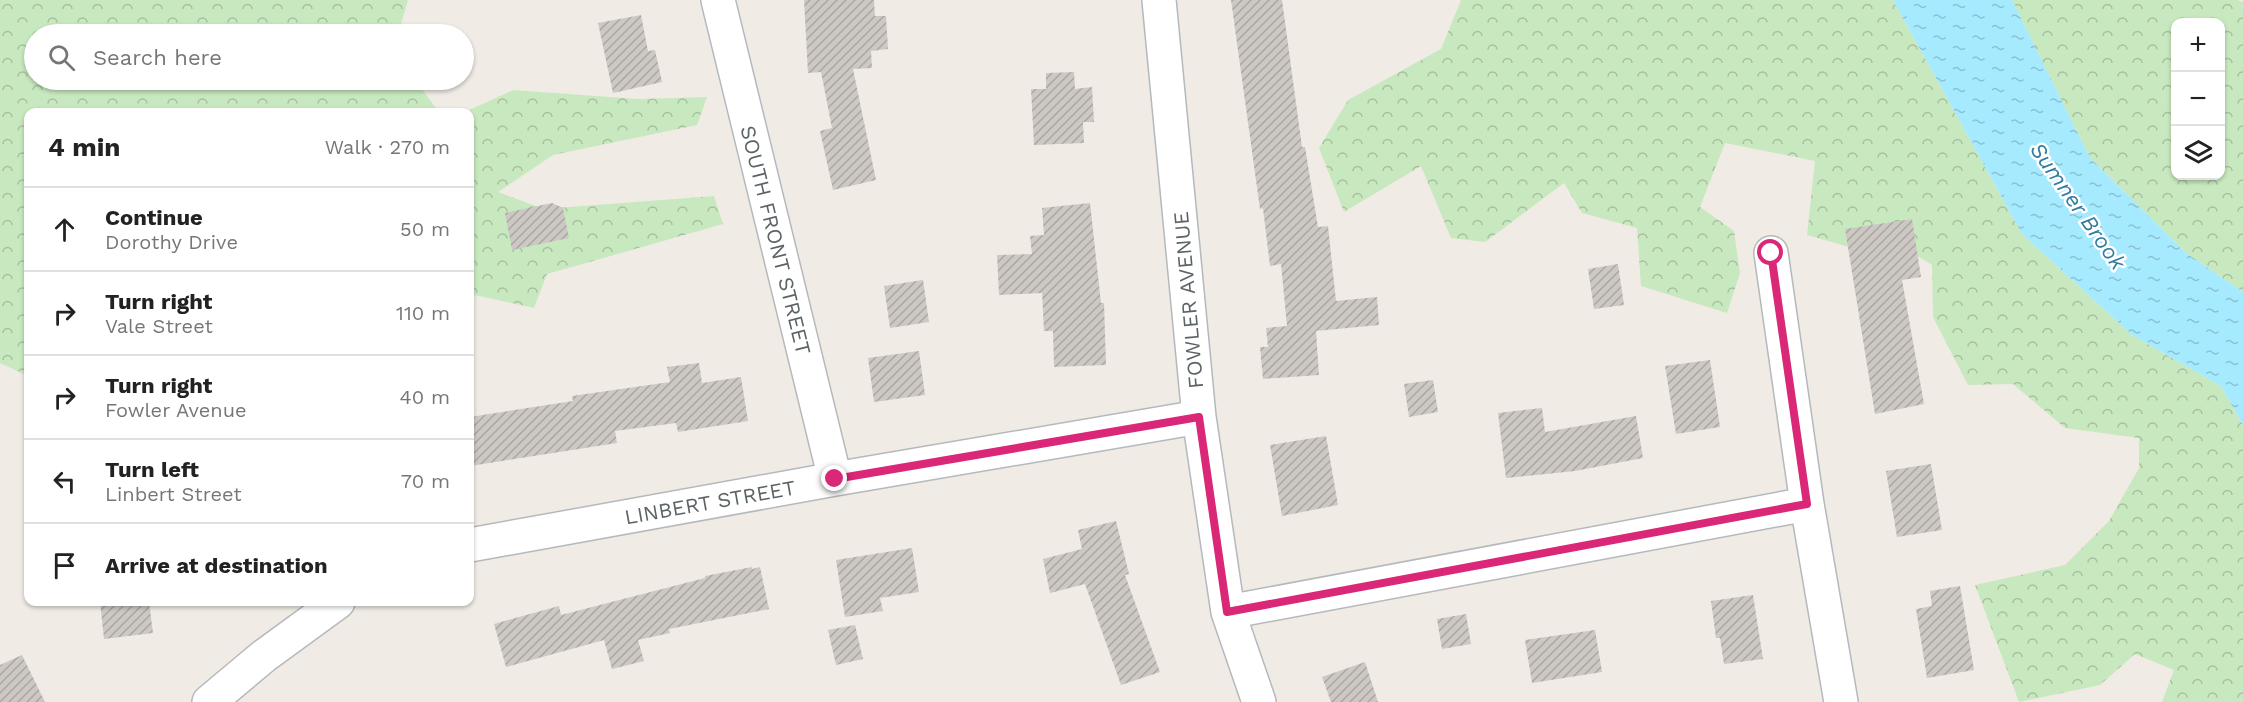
<!DOCTYPE html>
<html lang="en">
<head>
<meta charset="utf-8">
<style>
  :root { --surface:#fff; --page:#f2f2f2; --text:#222; --muted:#767676; --line:#e0e0e0 }
  body { margin:0; font-family:"Work Sans",sans-serif; background:var(--page); color:var(--text) }
  .controls { position:absolute; right:18px; top:18px; display:grid; overflow:hidden; border-radius:12px; box-shadow:0 2px 4px #0004 }
  .controls button { width:54px; height:54px; display:grid; place-items:center; padding:0; border:0; border-bottom:2px solid var(--line); background:var(--surface); color:var(--text); font:30px sans-serif }
  .stop { position:absolute; width:18px; height:18px; margin:-14px; border:4px solid #db2777; border-radius:50%; background:#fff }
  .stop.end { background:#db2777; border-color:#fff; box-shadow:0 2px 6px #0008 }
  .list { margin:0; padding:0; list-style:none }
  h2 { display:flex; justify-content:space-between; align-items:center; height:78px; margin:0; padding:0 24px; font-size:26px }
  h2 small { font-size:20px; font-weight:400; color:var(--muted) }
  .list li { display:grid; grid-template-columns:39px 1fr auto; gap:18px; align-items:center; box-sizing:border-box; height:84px; padding:0 24px; border-top:2px solid var(--line) }
  .list b { display:block; font-size:22px; white-space:nowrap }
  .list p { margin:0; font-size:20px; white-space:nowrap; color:var(--muted) }
  .list em { font-size:20px; font-style:normal; color:var(--muted) }
  .icon { flex:none; width:33px; height:33px; fill:none; stroke:currentColor; stroke-width:2; stroke-linecap:round; stroke-linejoin:round }
  .map { position:relative; flex:none; width:2243px; height:702px; overflow:hidden }
  .search { position:absolute; background:var(--surface); box-shadow:0 2px 4px #0004; left:24px; top:24px; width:450px; height:66px; display:flex; align-items:center; gap:15px; box-sizing:border-box; padding:0 21px; border-radius:33px; color:var(--muted); font-size:22px }
  .panel { position:absolute; background:var(--surface); box-shadow:0 2px 4px #0004; left:24px; top:108px; width:450px; height:498px; border-radius:12px }
  .map>svg:first-child { display:block }
  .forest { fill:url(#forest-crowns); fill-rule:evenodd }
  .water { fill:url(#water-ripples) }
  .building { fill:url(#building-hatch) }
  .lines { fill:none; stroke-linecap:round; stroke-linejoin:round }
  .minor-casing { stroke:#b5b9bc; stroke-width:36 }
  .minor { stroke:#fff; stroke-width:33 }
  .route { stroke:#db2777; stroke-width:8 }
  .labels { text-anchor:middle; dominant-baseline:central; stroke-width:5; stroke-linejoin:round; paint-order:stroke }
  .street-label { font-size:21px; fill:#5c6366; stroke:#fff }
  .water-label { font-size:22px; font-style:italic; fill:#337c9d; stroke:#fff }
</style>
</head>
<body>
<div class="map">
<svg width="2243" height="702" viewBox="0 0 2243 702">
  <defs>
    <pattern id="forest-crowns" width="20" height="18" patternUnits="userSpaceOnUse" patternTransform="scale(1.5)"><rect width="20" height="18" fill="#c8e9bf"/><path d="M2 6a3 3 0 1 1 6 0M12 15a3 3 0 1 1 6 0" fill="none" stroke="#a6c09f"/></pattern>
    <pattern id="water-ripples" width="26" height="14" patternUnits="userSpaceOnUse" patternTransform="scale(1.5)"><rect width="26" height="14" fill="#a5eaff"/><path d="M2 4q2-2 4 0t4 0M15 11q2-2 4 0t4 0" fill="none" stroke="#8ac1d2"/></pattern>
    <pattern id="building-hatch" width="6" height="6" patternUnits="userSpaceOnUse" patternTransform="scale(1.5)"><rect width="6" height="6" fill="#cdc8c3"/><path d="M-1 1l2-2M0 6l6-6M5 7l2-2" fill="none" stroke="#aaa6a2"/></pattern>
  </defs>
  <rect width="100%" height="100%" fill="#f0ebe4"/>
  <!-- forest -->
  <path class="forest" d="M 0,0 L 408,0 L 398,34 L 34,34 L 34,80 L 415,80 L 439,112 L 28,112 L 28,376 L 0,363 Z
    M 1461,0 L 1893,0 L 2022,234 L 2132,335 L 2221,386 L 2243,425 L 2243,702 L 2162,702 L 2174,670 L 2135,654 L 2100,685 L 2019,702 L 1975,585 L 2065,565 L 2109,521 L 2139,468 L 2139,438 L 2065,428 L 2013,384 L 1968,385 L 1933,317 L 1932,265 L 1886,236 L 1856,249 L 1807,235 L 1815,161 L 1725,143 L 1700,207 L 1734,231 L 1740,273 L 1727,313 L 1641,286 L 1637,228 L 1582,213 L 1564,183 L 1485,242 L 1451,238 L 1421,166 L 1344,212 L 1319,148 L 1348,100 L 1441,49 Z
    M 2012,0 L 2237,0 L 2243,2 L 2243,292 L 2186,253 L 2090,158 ZM 2176,22 L 2220,22 L 2220,176 L 2176,176 Z
    M 513,90 L 638,99 L 707,97 L 697,125 L 553,155 L 498,192 L 544,209 L 714,196 L 723,224 L 547,274 L 534,308 L 470,294 L 470,112 L 465,112 Z"/>
  <!-- water -->
  <path class="water" d="M 1893,0 L 2012,0 L 2090,158 L 2186,253 L 2243,292 L 2243,425 L 2221,386 L 2132,335 L 2022,234 Z"/>
  <!-- building -->
  <path class="building" d="M 804,0 L 874,0 L 875,16 L 886,16 L 888,49 L 871,51 L 872,68 L 853,69 L 876,180 L 833,190 L 820,131 L 832,128 L 821,72 L 808,73 Z
    M 1231,0 L 1282,0 L 1302,147 L 1305,147 L 1318,227 L 1328,226 L 1336,301 L 1377,297 L 1379,325 L 1316,331 L 1319,375 L 1263,379 L 1260,347 L 1268,347 L 1266,328 L 1287,326 L 1281,264 L 1270,266 L 1263,208 L 1260,209 Z
    M 641,15 L 648,51 L 655,50 L 662,82 L 613,93 L 598,23 Z
    M 1074,72 L 1075,89 L 1092,87 L 1094,122 L 1083,122 L 1084,143 L 1034,145 L 1031,89 L 1046,89 L 1046,73 Z
    M 552,203 L 563,208 L 569,238 L 512,250 L 505,213 Z
    M 1090,203 L 1101,303 L 1104,303 L 1106,365 L 1054,367 L 1053,331 L 1044,331 L 1042,293 L 999,295 L 997,255 L 1032,254 L 1030,236 L 1044,235 L 1042,208 Z
    M 1912,219 L 1921,277 L 1902,280 L 1924,404 L 1875,414 L 1845,229 Z
    M 1618,264 L 1624,305 L 1594,309 L 1588,269 Z
    M 923,280 L 929,322 L 890,328 L 884,286 Z
    M 919,351 L 925,395 L 874,402 L 868,358 Z
    M 1710,360 L 1720,427 L 1676,434 L 1665,366 Z
    M 699,363 L 702,383 L 741,377 L 748,421 L 678,432 L 676,423 L 615,431 L 617,443 L 470,466 L 470,417 L 573,401 L 572,396 L 670,382 L 667,367 Z
    M 1433,380 L 1438,412 L 1409,417 L 1404,384 Z
    M 1542,408 L 1545,432 L 1636,416 L 1643,458 L 1575,471 L 1506,478 L 1498,413 Z
    M 1326,436 L 1338,505 L 1282,516 L 1270,445 Z
    M 1931,464 L 1942,530 L 1897,537 L 1886,471 Z
    M 1116,521 L 1129,574 L 1125,575 L 1160,672 L 1121,685 L 1085,584 L 1050,593 L 1043,559 L 1082,549 L 1078,530 Z
    M 912,548 L 919,592 L 880,598 L 883,611 L 845,617 L 836,560 Z
    M 752,567 L 752,569 L 760,567 L 769,609 L 669,629 L 670,633 L 638,640 L 644,661 L 612,669 L 604,640 L 506,667 L 494,624 L 559,606 L 561,615 L 705,578 L 705,576 Z
    M 1960,586 L 1974,670 L 1927,678 L 1916,609 L 1932,606 L 1930,591 Z
    M 1753,595 L 1763,659 L 1724,664 L 1720,638 L 1716,638 L 1711,601 Z
    M 100,602 L 149,602 L 153,633 L 104,639 Z
    M 1466,614 L 1471,644 L 1442,649 L 1437,619 Z
    M 855,625 L 863,659 L 836,665 L 828,630 Z
    M 1595,630 L 1602,672 L 1532,683 L 1525,640 Z
    M 22,655 L 45,702 L 0,702 L 0,665 Z
    M 1365,662 L 1378,702 L 1331,702 L 1322,677 Z"/>
  <g class="lines">
    <!-- minor casing -->
    <g class="minor-casing">
      <path id="minor" d="M 718,0 L 835,479
        M 1159,0 L 1199,417 L 1228,612 L 1259,702
        M 1771,253 L 1807,504 L 1841,702
        M 470,545 L 835,479 L 1199,417
        M 1228,612 L 1807,504
        M 209,702 L 264,656 L 338,602"/>
    </g>
    <!-- minor -->
    <use href="#minor" class="minor"/>
  </g>
  <g class="lines">
    <!-- route -->
    <path class="route" d="M 835,479 L 1199,417 L 1227,612 L 1807,504 L 1771,253"/>
  </g>
  <g class="labels">
    <!-- street labels -->
    <g class="street-label">
      <text transform="translate(776 240) rotate(76)">SOUTH FRONT STREET</text>
      <text transform="translate(1188 300) rotate(-95)">FOWLER AVENUE</text>
      <text transform="translate(710 502) rotate(-10)">LINBERT STREET</text>
    </g>
    <!-- water labels -->
    <g class="water-label">
      <text transform="translate(2078 206) rotate(55)">Sumner Brook</text>
    </g>
  </g>
</svg>
<div class="controls">
<button>+</button>
<button>−</button>
<button><svg class="icon" aria-label="layers" viewBox="0 0 24 24"><path d="M12 4l9 5-9 5-9-5zM3 14l9 5 9-5"/></svg></button>
</div>
<div class="stop" style="left:1771px;top:253px"></div>
<div class="stop end" style="left:835px;top:479px"></div>
<div class="search"><svg class="icon" aria-label="search" viewBox="0 0 24 24"><circle cx="10" cy="10" r="6"/><path d="M15 15l6 6"/></svg>Search here</div>
<section class="panel">
<h2>4 min<small>Walk · 270 m</small></h2>
<ul class="list">
<li><svg class="icon" aria-label="ahead" viewBox="0 0 24 24"><path d="M12 20V5M6 11l6-6 6 6"/></svg><div><b>Continue</b><p>Dorothy Drive</p></div><em>50 m</em></li>
<li><svg class="icon" aria-label="right" viewBox="0 0 24 24"><path d="M7 20v-9h11M14 6l5 5-5 5"/></svg><div><b>Turn right</b><p>Vale Street</p></div><em>110 m</em></li>
<li><svg class="icon" aria-label="right" viewBox="0 0 24 24"><path d="M7 20v-9h11M14 6l5 5-5 5"/></svg><div><b>Turn right</b><p>Fowler Avenue</p></div><em>40 m</em></li>
<li><svg class="icon" aria-label="left" viewBox="0 0 24 24"><path d="M17 20v-9H6M10 6l-5 5 5 5"/></svg><div><b>Turn left</b><p>Linbert Street</p></div><em>70 m</em></li>
<li><svg class="icon" aria-label="arrive" viewBox="0 0 24 24"><path d="M6 21V4h12l-3 4 3 4H6"/></svg><div><b>Arrive at destination</b></div></li>
</ul>
</section>
</div>
</body>
</html>
